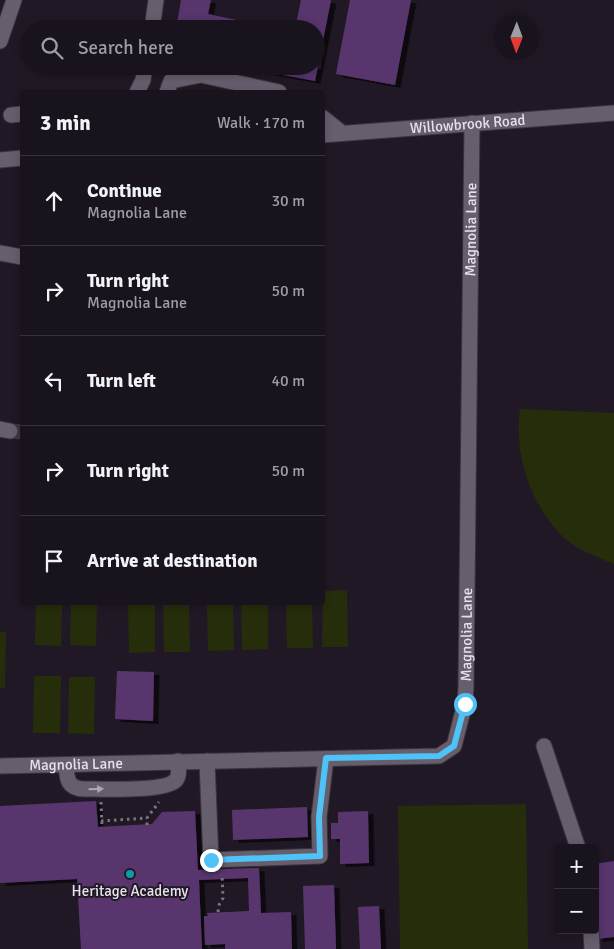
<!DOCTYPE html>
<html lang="en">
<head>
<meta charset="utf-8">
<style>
  :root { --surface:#18131c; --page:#211c25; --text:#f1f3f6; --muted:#9f9ea3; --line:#36323b }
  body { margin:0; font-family:Signika,sans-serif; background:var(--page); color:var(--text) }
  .controls { position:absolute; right:15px; bottom:15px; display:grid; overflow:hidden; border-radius:5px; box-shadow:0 2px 8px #0003 }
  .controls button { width:45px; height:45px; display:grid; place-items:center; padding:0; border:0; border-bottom:1px solid var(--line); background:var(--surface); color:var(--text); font:25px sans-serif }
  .compass { position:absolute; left:494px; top:15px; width:45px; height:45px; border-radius:50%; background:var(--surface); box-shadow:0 2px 8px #0003; rotate:181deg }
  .stop { position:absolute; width:15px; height:15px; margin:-11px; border:4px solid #4fc3f7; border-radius:50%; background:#fff }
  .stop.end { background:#4fc3f7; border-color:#fff; box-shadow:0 1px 5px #0008 }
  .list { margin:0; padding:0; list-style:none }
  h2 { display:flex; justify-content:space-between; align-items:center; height:65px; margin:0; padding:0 20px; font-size:21px }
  h2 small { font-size:16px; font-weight:400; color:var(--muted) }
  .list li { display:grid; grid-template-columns:32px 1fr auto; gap:15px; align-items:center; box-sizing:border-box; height:90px; padding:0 20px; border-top:1px solid var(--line) }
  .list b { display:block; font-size:19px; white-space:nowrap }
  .list p { margin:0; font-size:16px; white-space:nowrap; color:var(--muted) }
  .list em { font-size:16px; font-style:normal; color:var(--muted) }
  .icon { flex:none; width:28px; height:28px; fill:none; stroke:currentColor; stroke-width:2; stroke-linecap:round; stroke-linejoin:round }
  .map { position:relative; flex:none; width:614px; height:949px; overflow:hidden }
  .search { position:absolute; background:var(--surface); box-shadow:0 2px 8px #0003; left:20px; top:20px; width:305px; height:55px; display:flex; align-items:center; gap:12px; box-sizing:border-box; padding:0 18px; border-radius:28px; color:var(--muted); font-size:19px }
  .panel { position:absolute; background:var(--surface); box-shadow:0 2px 8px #0003; left:20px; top:90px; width:305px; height:515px; border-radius:5px }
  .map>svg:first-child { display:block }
  .green { fill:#262d0b }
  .building { fill:#59366d; filter:url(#shadow) }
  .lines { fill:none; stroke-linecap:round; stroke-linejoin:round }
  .minor-tunnel { stroke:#3e3743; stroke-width:15; stroke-dasharray:15 8; stroke-linecap:butt }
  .minor-casing { stroke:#3a353e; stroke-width:17 }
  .path { stroke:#7b7580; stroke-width:3; stroke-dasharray:2.5 4; stroke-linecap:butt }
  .minor { stroke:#675e6d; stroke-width:15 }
  .oneway { fill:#ada6b2 }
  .route { stroke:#4fc3f7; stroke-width:6 }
  .culture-dot { fill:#0f9aa8; stroke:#201925; stroke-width:2 }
  .labels { text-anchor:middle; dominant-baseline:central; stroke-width:4; stroke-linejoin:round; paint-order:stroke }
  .street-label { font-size:15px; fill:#e6e1ea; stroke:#201925 }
  .poi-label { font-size:15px; fill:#e6e1ea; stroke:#201925 }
</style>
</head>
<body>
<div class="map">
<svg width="614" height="949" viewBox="0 0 614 949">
  <defs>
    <filter id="shadow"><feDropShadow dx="5.5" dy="3" stdDeviation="0" flood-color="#0009"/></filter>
  </defs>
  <rect width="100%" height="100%" fill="#201925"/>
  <!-- green -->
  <path class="green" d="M 520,409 L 614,413 L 614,564 C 597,557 573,548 560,534 C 529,500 514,454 520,409 Z
    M 347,590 L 348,647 L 322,647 L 323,591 Z
    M 36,603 L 62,603 L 61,646 L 35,645 Z
    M 71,603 L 97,603 L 96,646 L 70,645 Z
    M 128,603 L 155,603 L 155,652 L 129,653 Z
    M 163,603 L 189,603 L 190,652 L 164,652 Z
    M 207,603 L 233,603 L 234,650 L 208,651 Z
    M 241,603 L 268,603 L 268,649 L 242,650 Z
    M 286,603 L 312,603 L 313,648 L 287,648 Z
    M 0,632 L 6,632 L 5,688 L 0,688 Z
    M 34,676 L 61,676 L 60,733 L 33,733 Z
    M 69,677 L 95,677 L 94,734 L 68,733 Z
    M 526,804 L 528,949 L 400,949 L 398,806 Z"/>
  <!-- building -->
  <path class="building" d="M 181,0 L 211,0 L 208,14 L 280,29 L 176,29 Z
    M 301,0 L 331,0 L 315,81 L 241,67 L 316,66 L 316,29 L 295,29 Z
    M 350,0 L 411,0 L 395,85 L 336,74 Z
    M 117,671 L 154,672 L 153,721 L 115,719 Z
    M 96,801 L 98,827 L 152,824 L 162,812 L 195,811 L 198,870 L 259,868 L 261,913 L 291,912 L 292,949 L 225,949 L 225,944 L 205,945 L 204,916 L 208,916 L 207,913 L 249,911 L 248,878 L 199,880 L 202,949 L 81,949 L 77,879 L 0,883 L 0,806 Z
    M 307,807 L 308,837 L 233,840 L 232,810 Z
    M 368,811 L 369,863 L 340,864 L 340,839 L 331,839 L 331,823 L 338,823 L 338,812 Z
    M 614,861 L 614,937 L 597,939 L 595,864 Z
    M 334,885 L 336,949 L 305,949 L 303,886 Z
    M 379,906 L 381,949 L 360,949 L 358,907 Z"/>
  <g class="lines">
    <!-- minor-tunnel -->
    <path class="minor-tunnel" d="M 10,431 L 22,432"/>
    <!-- minor casing -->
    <g class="minor-casing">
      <g id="minor">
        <path d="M 152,29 L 156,0"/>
        <path d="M 0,41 L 14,0"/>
        <path d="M 137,92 L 143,80 L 145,66"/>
        <path d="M 167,92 L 171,81 L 201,75 L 279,92"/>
        <path d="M 11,115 L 22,114"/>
        <path d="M 322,117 L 342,133"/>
        <path id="s1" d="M 322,135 L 614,113"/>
        <path d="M 0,160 L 22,158"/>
        <path d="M 0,253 L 22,257"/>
        <path d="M 0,429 L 10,431"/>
        <path d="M 544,746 L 578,848"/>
        <path d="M 207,761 L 211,860 L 320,856 L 319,817 L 326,759"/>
        <path d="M 66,765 C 67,779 67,788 84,789 C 101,789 166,792 176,780 C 180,775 178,767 178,761"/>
        <path id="s2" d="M 0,766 L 439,756 L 454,746 L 465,703 L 466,686 L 472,123"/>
        <path d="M 591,930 L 592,949"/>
      </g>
    </g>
    <!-- path -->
    <path class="path" d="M 101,802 L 102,827
      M 101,821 L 147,818
      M 147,825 L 147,818 L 159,802
      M 218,912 L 219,905 L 223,898 L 222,874"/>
    <!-- minor -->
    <use href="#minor" class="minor"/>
  </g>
  <!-- one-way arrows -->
  <defs><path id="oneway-solid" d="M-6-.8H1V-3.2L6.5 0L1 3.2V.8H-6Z" transform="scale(1.25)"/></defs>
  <use class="oneway" href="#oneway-solid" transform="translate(96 789) rotate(-2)"/>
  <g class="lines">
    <!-- route -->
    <path class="route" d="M 211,860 L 320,856 L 319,817 L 326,758 L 439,756 L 454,746 L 465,704"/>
  </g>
  <!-- markers -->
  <circle class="culture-dot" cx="130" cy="874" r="5"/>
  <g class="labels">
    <!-- street labels -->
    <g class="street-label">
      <text stroke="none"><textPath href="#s1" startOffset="146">Willowbrook Road</textPath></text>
      <text stroke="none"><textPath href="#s2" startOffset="975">Magnolia Lane</textPath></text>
      <text stroke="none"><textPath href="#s2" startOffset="570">Magnolia Lane</textPath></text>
      <text stroke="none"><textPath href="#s2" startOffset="76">Magnolia Lane</textPath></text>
    </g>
    <!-- poi labels -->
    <g class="poi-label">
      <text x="130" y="891">Heritage Academy</text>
    </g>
  </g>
</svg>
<div class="controls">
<button>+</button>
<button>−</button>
</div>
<svg class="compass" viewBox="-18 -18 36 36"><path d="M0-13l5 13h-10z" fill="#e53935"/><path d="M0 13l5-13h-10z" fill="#9f9ea3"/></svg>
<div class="stop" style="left:465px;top:704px"></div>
<div class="stop end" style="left:211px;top:860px"></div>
<div class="search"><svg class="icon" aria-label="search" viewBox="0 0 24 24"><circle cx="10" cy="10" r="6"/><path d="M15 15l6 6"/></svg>Search here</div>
<section class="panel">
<h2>3 min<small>Walk · 170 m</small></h2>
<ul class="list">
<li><svg class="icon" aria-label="ahead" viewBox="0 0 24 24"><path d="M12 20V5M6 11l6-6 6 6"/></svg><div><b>Continue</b><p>Magnolia Lane</p></div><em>30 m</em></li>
<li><svg class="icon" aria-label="right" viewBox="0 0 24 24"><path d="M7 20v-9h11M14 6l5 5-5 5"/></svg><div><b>Turn right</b><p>Magnolia Lane</p></div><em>50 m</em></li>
<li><svg class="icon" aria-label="left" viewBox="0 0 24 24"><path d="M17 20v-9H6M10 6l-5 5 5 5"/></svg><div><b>Turn left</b></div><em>40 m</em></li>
<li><svg class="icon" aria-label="right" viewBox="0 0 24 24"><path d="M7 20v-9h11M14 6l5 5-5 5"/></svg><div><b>Turn right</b></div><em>50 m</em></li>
<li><svg class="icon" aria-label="arrive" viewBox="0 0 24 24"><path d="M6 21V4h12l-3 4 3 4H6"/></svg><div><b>Arrive at destination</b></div></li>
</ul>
</section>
</div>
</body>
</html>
